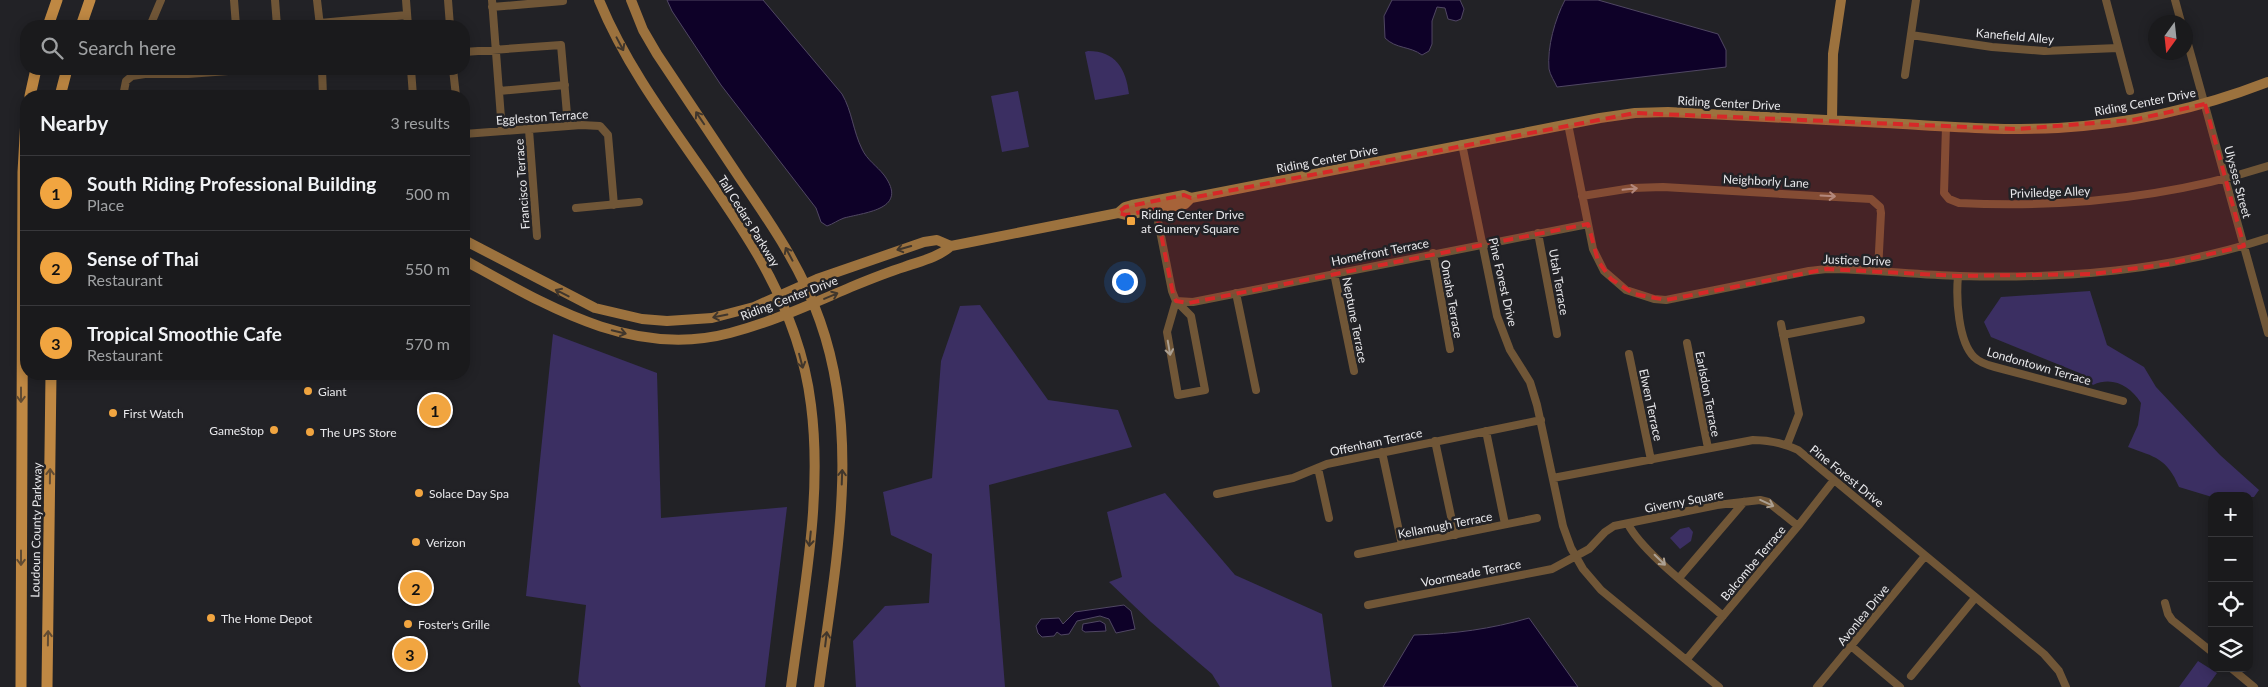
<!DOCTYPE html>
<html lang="en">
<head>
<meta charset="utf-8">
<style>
  :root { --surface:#1a1a1c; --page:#272729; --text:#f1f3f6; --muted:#9fa1a3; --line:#38383b; --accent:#f1a540 }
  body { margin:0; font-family:Lato,sans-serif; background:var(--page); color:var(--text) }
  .controls { position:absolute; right:15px; bottom:15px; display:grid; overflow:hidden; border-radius:10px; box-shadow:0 2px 12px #0003 }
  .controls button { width:45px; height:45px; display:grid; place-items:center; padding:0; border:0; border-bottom:1px solid var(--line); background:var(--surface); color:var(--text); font:25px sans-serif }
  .compass { position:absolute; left:2148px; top:15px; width:45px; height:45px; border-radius:50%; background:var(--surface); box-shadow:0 2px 12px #0003; rotate:195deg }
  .you { position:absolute; left:1124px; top:281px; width:18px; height:18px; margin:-12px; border:4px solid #fff; border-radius:50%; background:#1a73e8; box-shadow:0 0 0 8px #1a73e833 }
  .badge { display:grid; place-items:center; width:32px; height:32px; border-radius:50%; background:var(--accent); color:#111; font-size:16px; font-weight:700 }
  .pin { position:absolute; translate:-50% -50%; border:2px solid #fff; box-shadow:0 1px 5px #0006 }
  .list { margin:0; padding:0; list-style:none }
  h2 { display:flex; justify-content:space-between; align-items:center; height:65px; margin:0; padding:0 20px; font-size:21px }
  h2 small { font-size:16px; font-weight:400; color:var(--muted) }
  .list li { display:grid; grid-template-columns:32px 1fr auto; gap:15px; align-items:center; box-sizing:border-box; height:75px; padding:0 20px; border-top:1px solid var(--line) }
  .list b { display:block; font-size:19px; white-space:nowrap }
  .list p { margin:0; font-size:16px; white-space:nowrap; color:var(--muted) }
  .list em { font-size:16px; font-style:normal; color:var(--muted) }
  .icon { flex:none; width:28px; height:28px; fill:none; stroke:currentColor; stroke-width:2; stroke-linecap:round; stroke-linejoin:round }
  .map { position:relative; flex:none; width:2268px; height:687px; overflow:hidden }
  .search { position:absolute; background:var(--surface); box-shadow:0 2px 12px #0003; left:20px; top:20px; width:450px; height:55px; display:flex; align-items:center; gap:12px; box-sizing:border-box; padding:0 18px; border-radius:20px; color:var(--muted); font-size:19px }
  .panel { position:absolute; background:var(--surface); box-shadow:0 2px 12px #0003; left:20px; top:90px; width:450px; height:290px; border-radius:20px }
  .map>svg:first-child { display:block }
  .green { fill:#3b2f62 }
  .water { fill:#0e0128; stroke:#504763 }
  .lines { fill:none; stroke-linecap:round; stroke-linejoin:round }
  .street { stroke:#705637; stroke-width:8 }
  .secondary { stroke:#9c723e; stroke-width:10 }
  .primary { stroke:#bf8843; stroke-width:11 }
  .oneway { stroke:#40362c }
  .oneway2 { stroke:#aca092 }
  .oneway3 { stroke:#614b32 }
  .marked { fill:#d62828; fill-opacity:0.2; stroke:#d62828; stroke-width:4; stroke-dasharray:10 6; stroke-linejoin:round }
  .poi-dot { fill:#f1a540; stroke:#222226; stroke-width:2 }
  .labels { text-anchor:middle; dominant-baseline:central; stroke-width:5; stroke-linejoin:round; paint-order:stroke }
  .street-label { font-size:12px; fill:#e9e9ec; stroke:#222226 }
  .poi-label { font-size:12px; fill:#e9e9ec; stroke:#222226; text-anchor:start }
</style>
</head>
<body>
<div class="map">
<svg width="2268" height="687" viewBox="0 0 2268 687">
  <rect width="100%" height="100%" fill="#222226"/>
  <!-- green -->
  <path class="green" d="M 1088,51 C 1116,51 1126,69 1129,94 L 1095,100 L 1085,52 Z
    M 1018,91 L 1029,147 L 1002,152 L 991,96 Z
    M 2090,291 L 2107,345 L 2144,367 L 2156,387 L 2220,455 L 2259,490 L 2254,497 L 2212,497 L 2179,487 C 2167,458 2155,457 2128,447 L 2138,425 L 2141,403 C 2130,386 2113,376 2093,385 L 2082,374 L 1991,337 L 1984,322 L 2001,297 Z
    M 980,305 L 1048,400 L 1118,410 L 1132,447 L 989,485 L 1005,687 L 856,687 L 853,641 L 885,606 L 929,603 L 932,554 L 891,535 L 883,492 L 932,478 L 941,361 L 960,306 Z
    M 553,334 L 657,373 L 661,518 L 787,507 L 765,687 L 581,687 L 578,682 L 586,605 L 526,596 Z
    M 1165,493 L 1235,575 L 1322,614 L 1332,687 L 1220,687 L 1212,674 L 1151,622 L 1109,582 L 1122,577 L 1107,512 Z
    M 1689,527 L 1693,532 L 1691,541 L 1680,549 L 1670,538 L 1680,529 Z
    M 2198,661 L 2217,673 L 2207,687 L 2179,687 Z"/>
  <!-- water -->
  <path class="water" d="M 667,0 L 763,0 L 842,94 C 852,111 853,131 862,149 C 867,160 877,166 884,175 C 909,209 867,212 844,218 C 838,220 833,224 827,226 L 821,222 L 816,208 L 721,85 L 672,11 Z
    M 1392,0 L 1460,0 L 1464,9 L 1461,19 L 1456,21 L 1448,19 L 1445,8 L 1437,7 L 1432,21 L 1432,44 L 1429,51 L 1422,55 C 1410,46 1396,49 1385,38 L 1384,16 Z
    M 1565,0 L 1598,0 L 1718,34 L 1726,50 L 1726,67 L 1557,87 C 1555,82 1550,75 1549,69 C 1547,47 1555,19 1565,0 Z
    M 1124,605 L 1131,611 L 1135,629 L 1116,633 L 1109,619 L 1100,616 L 1077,621 L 1069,634 L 1061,635 L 1057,632 L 1054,636 L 1042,637 L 1038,633 L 1036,626 L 1041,619 L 1059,618 L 1063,624 L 1075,612 Z
    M 1529,618 L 1578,687 L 1383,687 L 1414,635 C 1454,634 1491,629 1529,618 Z
    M 1100,621 L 1105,624 L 1106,631 L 1085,632 L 1082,630 L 1083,624 Z"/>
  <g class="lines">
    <!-- street -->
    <path class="street" d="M 234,0 L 236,26
      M 275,0 L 277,26
      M 317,0 L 320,26
      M 406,0 L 408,26
      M 448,0 L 450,26
      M 492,0 L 502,131
      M 2106,0 L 2130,91
      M 2175,0 L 2181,22
      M 492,7 L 563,1
      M 320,23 L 407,15
      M 150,26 L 161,0
      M 1911,35 L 1992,47 L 2044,51 L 2118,48
      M 2186,37 L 2268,333
      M 464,52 L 561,45 L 568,126
      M 322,69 L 323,96
      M 411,69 L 413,96
      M 453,69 L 456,96
      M 1905,75 L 1916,0
      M 499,91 L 565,85
      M 123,96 L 126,81 L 132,76 L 145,74 L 188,74 L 255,69
      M 1568,124 L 1593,249 L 1604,271 L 1626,290 L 1654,299 L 1666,300 L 1809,271 L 1827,269 C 1871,269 1915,275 1960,276 C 2064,279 2168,271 2268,238
      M 1946,126 L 1944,193 L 1949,199 L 1959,203 C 2065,208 2168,198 2268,166
      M 529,130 L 537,236
      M 464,134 L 581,125 L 600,126 L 608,135 L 614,205
      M 1462,144 L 1497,316 L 1510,350 L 1530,382 L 1537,405 L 1563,526 L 1571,548 L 1583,569 L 1601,590 L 1719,687
      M 1582,196 L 1632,188 L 1663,187 L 1871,199 L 1880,207 L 1881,213 L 1878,271
      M 1155,206 L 1172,291 L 1176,301 L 1191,316 L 1205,390 L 1178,395 L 1167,332 L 1176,301
      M 576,208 L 639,202
      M 1538,233 L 1557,334
      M 1433,253 L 1450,349
      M 1334,273 L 1354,371
      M 1958,276 C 1956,298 1958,341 1974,357 C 1980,363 1987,365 1995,367 L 2123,401
      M 1236,293 L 1256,390
      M 1176,301 L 1193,302 L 1588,224
      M 1781,324 L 1799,414 L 1787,445
      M 1783,335 L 1861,320
      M 1687,343 L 1708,448
      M 1629,354 L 1651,460
      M 1486,431 L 1505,524
      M 1435,441 L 1455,535
      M 1382,452 L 1402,545
      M 1318,468 L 1329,518
      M 1553,478 L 1753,440 C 1769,440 1783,443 1798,450 L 2044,654 L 2059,671 L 2066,687
      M 1217,494 L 1293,478 L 1327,464 L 1541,420
      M 1628,524 C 1642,552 1698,594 1723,616
      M 1358,554 L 1537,518
      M 1679,578 L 1744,502
      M 2165,603 L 2168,614 L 2172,620 L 2212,652
      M 1368,605 L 1552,569 L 1589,549 L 1605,532 L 1614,526 L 1717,505 L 1760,500 L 1768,502 L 1798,526
      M 1851,646 L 1900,687
      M 1687,659 L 1798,526 L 1834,480
      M 2231,668 L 2254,687
      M 1911,676 L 1975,598
      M 1817,687 L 1925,556"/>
    <!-- secondary -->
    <path class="secondary" d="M 599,0 C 638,95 710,171 760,259 C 785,303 805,355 811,405 C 823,498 803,595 791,687
      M 631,0 L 643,30 L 657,54 C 685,96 713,138 741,180 C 772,225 802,269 820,321 C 862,439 835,567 819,687
      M 1832,120 L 1833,54 L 1841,0
      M 1118,213 L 1126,215 L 1185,204 L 1191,198 L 1600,118 L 1635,113 L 1668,112 C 1740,116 1812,119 1884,123 C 1942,126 2000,131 2058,128 C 2130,124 2201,108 2268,82
      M 464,240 L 595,308 L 642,319 L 667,321 L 712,318 L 754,307 L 817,279 L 924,242 L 937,240 L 951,246
      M 464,260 C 546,305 632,359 730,333 C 772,322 811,304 851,287 C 868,280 885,273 904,267 C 921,261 937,258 951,246 L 1118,213 L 1125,207 L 1132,205 L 1184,195 L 1191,198"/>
    <!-- primary -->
    <path class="primary" d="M 48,26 L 57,0
      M 81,26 L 90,0
      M 30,96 L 36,69
      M 60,96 L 67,69
      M 21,687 L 23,172 L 26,119
      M 47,687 L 51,374"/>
  </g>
  <!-- one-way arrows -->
  <defs><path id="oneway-shaft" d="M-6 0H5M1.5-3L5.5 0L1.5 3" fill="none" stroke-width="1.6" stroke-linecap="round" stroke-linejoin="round" transform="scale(1.25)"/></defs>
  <g class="oneway">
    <use href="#oneway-shaft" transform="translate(620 44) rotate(62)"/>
    <use href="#oneway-shaft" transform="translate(700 118) rotate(-124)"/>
    <use href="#oneway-shaft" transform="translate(904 248) rotate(164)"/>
    <use href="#oneway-shaft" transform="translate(789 254) rotate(-118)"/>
    <use href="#oneway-shaft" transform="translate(562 293) rotate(-153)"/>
    <use href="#oneway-shaft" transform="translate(831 296) rotate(-23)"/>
    <use href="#oneway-shaft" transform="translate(720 316) rotate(169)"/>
    <use href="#oneway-shaft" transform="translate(619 332) rotate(14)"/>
    <use href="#oneway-shaft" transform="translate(801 361) rotate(75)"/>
    <use href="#oneway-shaft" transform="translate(842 477) rotate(-88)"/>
    <use href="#oneway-shaft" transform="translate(810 539) rotate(96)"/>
    <use href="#oneway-shaft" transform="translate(826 639) rotate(-83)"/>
  </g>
  <g class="oneway2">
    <use href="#oneway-shaft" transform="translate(1630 189) rotate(-6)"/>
    <use href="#oneway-shaft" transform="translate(1828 196) rotate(3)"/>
    <use href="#oneway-shaft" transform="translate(1169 348) rotate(80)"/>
    <use href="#oneway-shaft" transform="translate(1767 503) rotate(25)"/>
    <use href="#oneway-shaft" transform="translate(1660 560) rotate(44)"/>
  </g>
  <g class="oneway3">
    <use href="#oneway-shaft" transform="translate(21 395) rotate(90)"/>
    <use href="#oneway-shaft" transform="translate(50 476) rotate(-89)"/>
    <use href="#oneway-shaft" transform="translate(21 558) rotate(90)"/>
    <use href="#oneway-shaft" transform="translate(48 638) rotate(-89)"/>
  </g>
  <!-- marked area -->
  <path class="marked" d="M 2205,104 L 2244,246 L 2168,264 L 2092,274 L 1958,276 L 1827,269 L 1666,300 L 1634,294 L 1611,279 L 1598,261 L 1588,224 L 1189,303 L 1176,301 L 1173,294 L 1156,209 L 1126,215 L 1118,213 L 1125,207 L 1184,195 L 1191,198 L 1635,113 L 2017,129 L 2133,120 Z"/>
  <!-- markers -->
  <g class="poi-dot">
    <rect x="1126" y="216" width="10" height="10" rx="2.5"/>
    <circle cx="308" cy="391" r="5"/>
    <circle cx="113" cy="413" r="5"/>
    <circle cx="274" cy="430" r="5"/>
    <circle cx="310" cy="432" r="5"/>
    <circle cx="419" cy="493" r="5"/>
    <circle cx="416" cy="542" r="5"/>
    <circle cx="211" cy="618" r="5"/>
    <circle cx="408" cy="624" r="5"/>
  </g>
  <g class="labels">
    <!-- street labels -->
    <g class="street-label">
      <text transform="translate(2015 36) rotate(5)">Kanefield Alley</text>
      <text transform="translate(2145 102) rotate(-11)">Riding Center Drive</text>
      <text transform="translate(1729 103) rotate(3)">Riding Center Drive</text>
      <text transform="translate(542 117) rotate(-4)">Eggleston Terrace</text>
      <text transform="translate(1327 159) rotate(-11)">Riding Center Drive</text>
      <text transform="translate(1766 181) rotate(3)">Neighborly Lane</text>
      <text transform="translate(2238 182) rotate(75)">Ulysses Street</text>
      <text transform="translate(522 184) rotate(-94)">Francisco Terrace</text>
      <text transform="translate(2050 192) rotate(-2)">Priviledge Alley</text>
      <text transform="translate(749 221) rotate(58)">Tall Cedars Parkway</text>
      <text transform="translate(1380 252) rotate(-11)">Homefront Terrace</text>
      <text transform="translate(1857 260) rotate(2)">Justice Drive</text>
      <text transform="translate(1503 282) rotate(77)">Pine Forest Drive</text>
      <text transform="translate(1559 282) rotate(80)">Utah Terrace</text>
      <text transform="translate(789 298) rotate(-21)">Riding Center Drive</text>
      <text transform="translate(1452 299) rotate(80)">Omaha Terrace</text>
      <text transform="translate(1355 320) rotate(79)">Neptune Terrace</text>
      <text transform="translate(2039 366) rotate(16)">Londontown Terrace</text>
      <text transform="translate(1708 394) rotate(79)">Earlsdon Terrace</text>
      <text transform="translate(1651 405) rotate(78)">Elwen Terrace</text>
      <text transform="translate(1376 442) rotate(-12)">Offenham Terrace</text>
      <text transform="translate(1847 476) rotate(39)">Pine Forest Drive</text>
      <text transform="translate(1684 501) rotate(-11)">Giverny Square</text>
      <text transform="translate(1445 525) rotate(-11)">Kellamugh Terrace</text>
      <text transform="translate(36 530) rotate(-89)">Loudoun County Parkway</text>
      <text transform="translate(1753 563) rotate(-50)">Balcombe Terrace</text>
      <text transform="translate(1471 573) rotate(-11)">Voormeade Terrace</text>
      <text transform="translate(1863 615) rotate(-51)">Avonlea Drive</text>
    </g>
    <!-- poi labels -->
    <g class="poi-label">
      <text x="1141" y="214">Riding Center Drive<tspan x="1141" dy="14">at Gunnery Square</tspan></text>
      <text x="318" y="391">Giant</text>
      <text x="123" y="413">First Watch</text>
      <text x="264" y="430" text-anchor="end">GameStop</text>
      <text x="320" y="432">The UPS Store</text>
      <text x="429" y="493">Solace Day Spa</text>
      <text x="426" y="542">Verizon</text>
      <text x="221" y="618">The Home Depot</text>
      <text x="418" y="624">Foster's Grille</text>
    </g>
  </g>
</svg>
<div class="controls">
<button>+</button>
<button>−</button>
<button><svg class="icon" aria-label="locate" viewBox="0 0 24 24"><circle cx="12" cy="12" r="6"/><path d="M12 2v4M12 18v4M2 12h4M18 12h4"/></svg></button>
<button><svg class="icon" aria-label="layers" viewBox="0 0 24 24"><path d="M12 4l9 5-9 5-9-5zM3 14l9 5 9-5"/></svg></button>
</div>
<svg class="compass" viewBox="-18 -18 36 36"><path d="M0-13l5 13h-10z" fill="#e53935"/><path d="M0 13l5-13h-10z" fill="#9fa1a3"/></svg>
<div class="you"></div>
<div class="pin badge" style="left:435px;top:410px">1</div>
<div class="pin badge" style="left:416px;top:588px">2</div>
<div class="pin badge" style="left:410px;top:654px">3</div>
<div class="search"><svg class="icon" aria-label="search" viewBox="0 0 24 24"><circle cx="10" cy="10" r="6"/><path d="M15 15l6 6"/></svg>Search here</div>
<section class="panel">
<h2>Nearby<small>3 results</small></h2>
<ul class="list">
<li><span class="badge">1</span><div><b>South Riding Professional Building</b><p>Place</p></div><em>500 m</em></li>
<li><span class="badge">2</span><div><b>Sense of Thai</b><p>Restaurant</p></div><em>550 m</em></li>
<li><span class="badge">3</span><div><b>Tropical Smoothie Cafe</b><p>Restaurant</p></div><em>570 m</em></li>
</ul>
</section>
</div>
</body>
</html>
